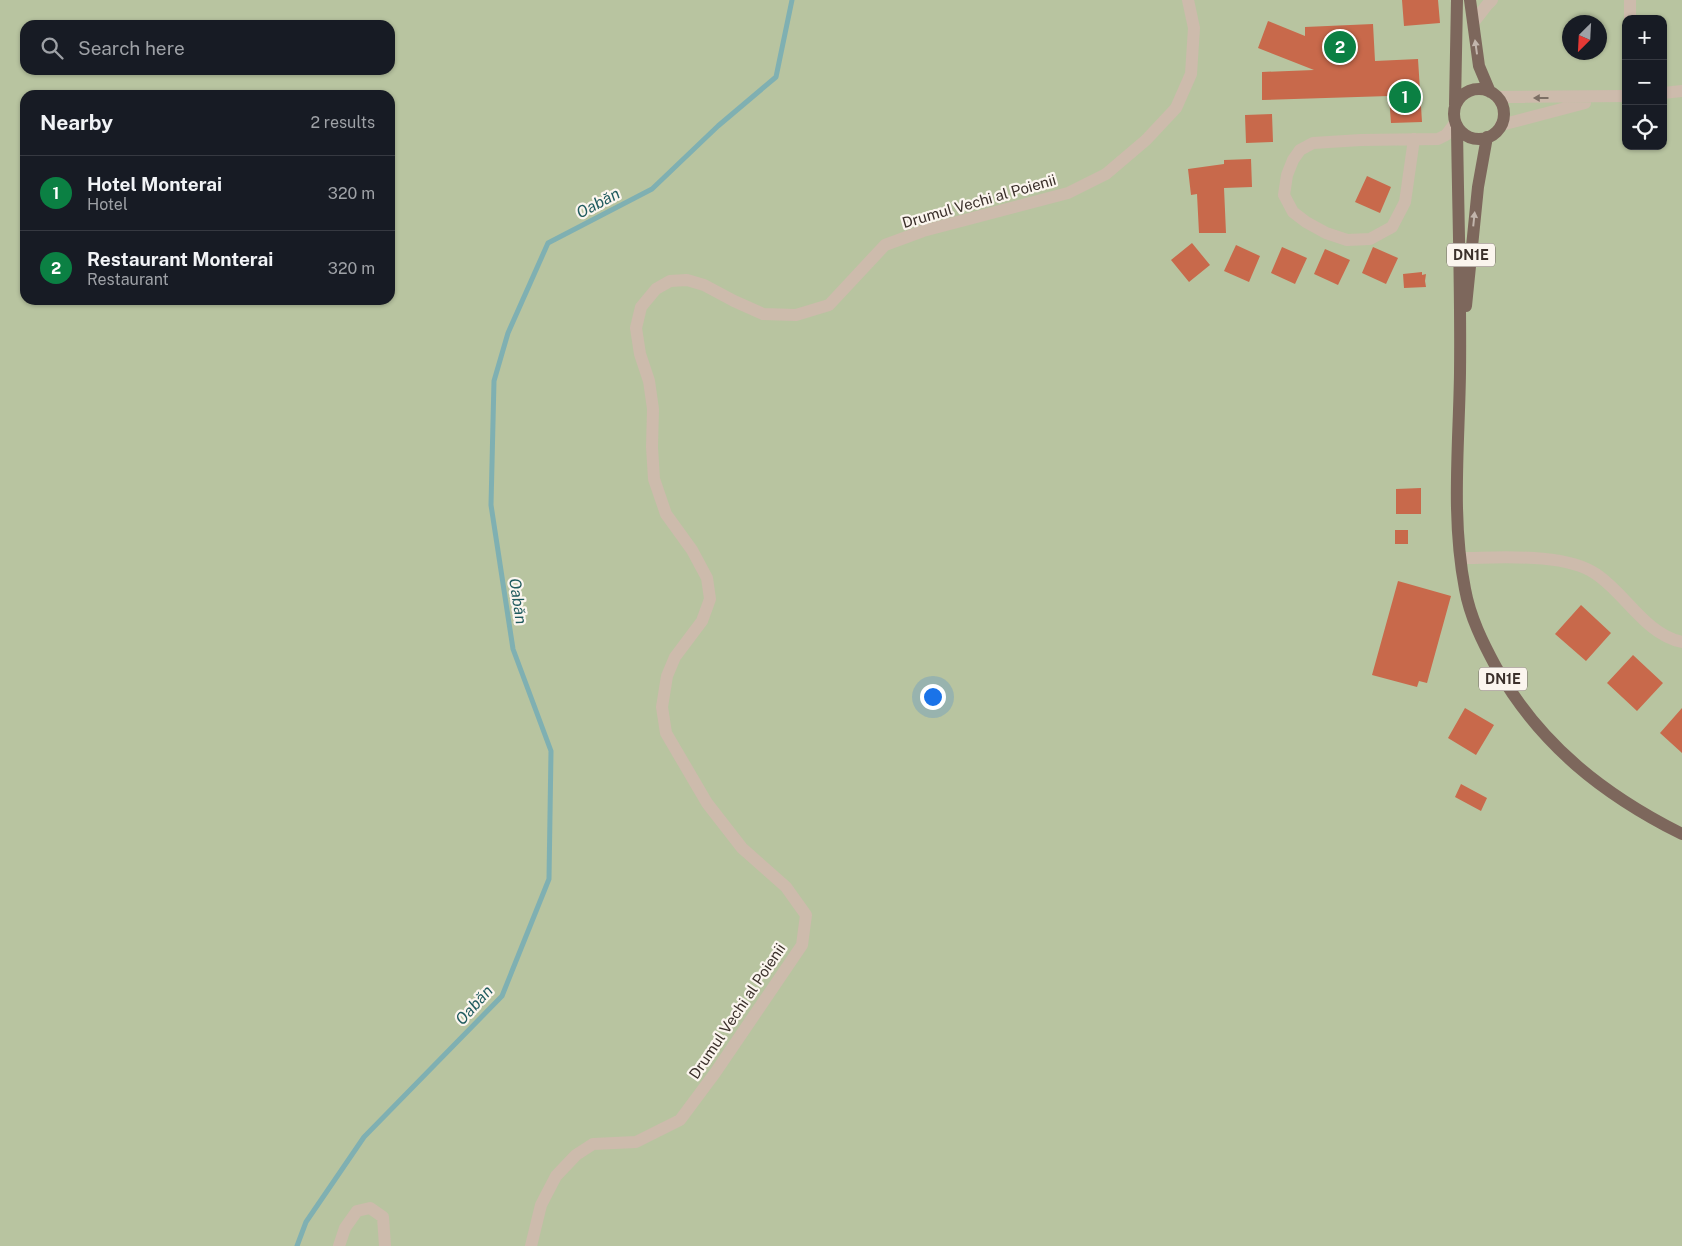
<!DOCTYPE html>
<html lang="en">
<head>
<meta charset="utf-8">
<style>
  :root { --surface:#171b24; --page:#242831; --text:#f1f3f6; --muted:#9ea1a6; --line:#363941; --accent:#0b8043 }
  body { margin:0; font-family:"Public Sans",sans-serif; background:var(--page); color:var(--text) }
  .controls { position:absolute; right:15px; top:15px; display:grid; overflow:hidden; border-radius:10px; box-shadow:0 1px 4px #0004 }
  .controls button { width:45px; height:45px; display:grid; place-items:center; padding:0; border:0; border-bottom:1px solid var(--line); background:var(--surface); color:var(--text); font:25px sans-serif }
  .compass { position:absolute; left:1562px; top:15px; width:45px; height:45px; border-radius:50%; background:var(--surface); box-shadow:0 1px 4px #0004; rotate:204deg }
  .you { position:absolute; left:932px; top:696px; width:18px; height:18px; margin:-12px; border:4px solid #fff; border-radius:50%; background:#1a73e8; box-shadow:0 0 0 8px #1a73e833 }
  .badge { display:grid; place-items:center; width:32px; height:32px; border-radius:50%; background:var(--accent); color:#fff; font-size:16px; font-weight:700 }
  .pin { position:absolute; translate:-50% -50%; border:2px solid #fff; box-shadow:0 1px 5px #0006 }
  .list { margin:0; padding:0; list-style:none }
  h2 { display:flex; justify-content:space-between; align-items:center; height:65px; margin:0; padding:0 20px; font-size:21px }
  h2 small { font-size:16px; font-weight:400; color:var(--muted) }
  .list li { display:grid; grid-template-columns:32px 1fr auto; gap:15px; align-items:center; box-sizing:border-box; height:75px; padding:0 20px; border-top:1px solid var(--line) }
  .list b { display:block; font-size:19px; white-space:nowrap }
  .list p { margin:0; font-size:16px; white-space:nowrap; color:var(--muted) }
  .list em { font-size:16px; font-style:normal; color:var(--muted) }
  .icon { flex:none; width:28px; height:28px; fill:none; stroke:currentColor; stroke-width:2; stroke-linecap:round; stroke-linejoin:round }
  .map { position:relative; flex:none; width:1682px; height:1246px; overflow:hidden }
  .search { position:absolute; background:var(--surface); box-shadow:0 1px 4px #0004; left:20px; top:20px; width:375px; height:55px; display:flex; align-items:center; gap:12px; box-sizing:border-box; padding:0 18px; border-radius:15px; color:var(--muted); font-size:19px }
  .panel { position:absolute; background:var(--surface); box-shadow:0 1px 4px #0004; left:20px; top:90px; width:375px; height:215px; border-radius:15px }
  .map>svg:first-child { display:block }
  .green { fill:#b8c4a0; fill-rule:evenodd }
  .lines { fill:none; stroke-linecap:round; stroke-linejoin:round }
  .stream { stroke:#7fb0b2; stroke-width:5 }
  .building { fill:#c8694b }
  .minor { stroke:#cdbbac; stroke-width:12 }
  .major { stroke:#7d675c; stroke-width:12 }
  .oneway { fill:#c2b5ac }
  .oneway2 { fill:#7d6f65 }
  .labels { text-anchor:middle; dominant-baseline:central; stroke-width:4.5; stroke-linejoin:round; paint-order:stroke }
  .shield { fill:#fbf5ee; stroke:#756b66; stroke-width:1 }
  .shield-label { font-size:14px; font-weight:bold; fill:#3b302b }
  .street-label { font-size:15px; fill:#3b302b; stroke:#fbf5ee }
  .water-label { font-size:16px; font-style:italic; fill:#1f5a5e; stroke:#fbf5ee }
</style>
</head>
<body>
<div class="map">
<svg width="1682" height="1246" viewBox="0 0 1682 1246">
  <rect width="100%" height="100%" fill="#f4ebe1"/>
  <!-- green -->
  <path class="green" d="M 0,0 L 1682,0 L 1682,1246 L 0,1246 ZM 1626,19 L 1663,19 L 1663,146 L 1626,146 ZM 1570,22 L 1600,22 L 1600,52 L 1570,52 ZM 25,25 L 390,25 L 390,70 L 25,70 ZM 25,95 L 390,95 L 390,300 L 25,300 Z"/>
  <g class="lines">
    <!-- stream -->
    <path class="stream" d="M 297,1246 L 306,1222 L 364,1137 L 502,996 L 549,879 L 551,751 L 513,649 L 491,505 L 494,381 L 508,333 L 548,243 L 652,189 L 718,126 L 776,77 L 792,0"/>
  </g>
  <!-- building -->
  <path class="building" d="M 1402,0 L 1438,0 L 1440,23 L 1404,26 Z
    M 1268,21 L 1305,36 L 1305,27 L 1373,24 L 1375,61 L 1418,59 L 1422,122 L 1391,123 L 1389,96 L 1262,100 L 1262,72 L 1314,70 L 1258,48 Z
    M 1272,114 L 1273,142 L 1246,143 L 1245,115 Z
    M 1251,159 L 1252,187 L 1224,188 L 1226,233 L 1199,233 L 1197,194 L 1191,195 L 1188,169 L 1224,164 L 1224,160 Z
    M 1367,176 L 1391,187 L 1380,213 L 1355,202 Z
    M 1192,243 L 1210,265 L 1189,282 L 1171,260 Z
    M 1236,245 L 1260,256 L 1249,282 L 1224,271 Z
    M 1282,247 L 1307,258 L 1295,284 L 1271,273 Z
    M 1373,247 L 1398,258 L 1386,284 L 1362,273 Z
    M 1325,249 L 1350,260 L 1338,285 L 1314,274 Z
    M 1422,272 L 1422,275 L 1426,274 L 1425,281 L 1426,287 L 1404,288 L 1403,274 Z
    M 1421,488 L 1421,514 L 1396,514 L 1396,489 Z
    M 1395,530 L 1408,530 L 1408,544 L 1395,544 Z
    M 1398,581 L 1451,596 L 1427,683 L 1419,681 L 1417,687 L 1372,675 Z
    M 1581,605 L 1611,633 L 1586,661 L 1555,634 Z
    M 1633,655 L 1663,683 L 1637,711 L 1607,683 Z
    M 1465,708 L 1494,725 L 1476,755 L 1448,738 Z
    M 1682,708 L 1682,753 L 1660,733 Z
    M 1461,784 L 1487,798 L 1481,811 L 1455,797 Z"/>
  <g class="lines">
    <!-- minor -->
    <path class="minor" d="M 1630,0 L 1630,19
      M 1473,23 L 1487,5 L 1492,0
      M 1663,93 L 1682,91
      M 1497,97 L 1626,96
      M 1501,125 L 1585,103
      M 1414,139 L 1405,202 L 1392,227 L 1370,239 L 1347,240 L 1326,233 L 1306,222 L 1293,212 L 1284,195 L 1287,175 L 1293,160 L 1300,150 L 1313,143 L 1361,140 L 1438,139 L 1446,135 L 1455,123
      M 1460,558 C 1498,558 1564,552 1596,574 C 1626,594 1645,634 1682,642
      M 339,1246 L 345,1228 L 357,1211 L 370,1208 L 383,1217 L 385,1246
      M 531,1246 L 541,1205 L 556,1176 L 576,1155 L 593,1144 L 636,1142 L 680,1120 L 715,1073 L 802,945 L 806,915 L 786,887 L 742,848 L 707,803 L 666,733 L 662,707 L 667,676 L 675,657 L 702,621 L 710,599 L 707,578 L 692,550 L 666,514 L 654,479 L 652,447 L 653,409 L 649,381 L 640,354 L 636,328 L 641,307 L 656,289 L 670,281 L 687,280 L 704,285 L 734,301 L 763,314 L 796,315 L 829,305 L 885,245 L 923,231 L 1068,193 L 1106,174 L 1146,140 L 1176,108 L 1191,74 L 1194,28 L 1188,0"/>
    <!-- major -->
    <path class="major" d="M 1470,0 L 1479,66 L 1490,92
      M1454 114a25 25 0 1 1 50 0a25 25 0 1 1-50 0Z
      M 1455,105 L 1457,0
      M 1457,127 C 1458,209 1461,291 1460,373 C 1459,445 1451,518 1465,589 C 1470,617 1483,643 1496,667 C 1540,745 1604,795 1682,834
      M 1466,306 L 1478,187 L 1487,137"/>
  </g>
  <!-- one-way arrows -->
  <defs><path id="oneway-solid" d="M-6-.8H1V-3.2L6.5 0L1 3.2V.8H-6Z" transform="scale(1.25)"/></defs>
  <g class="oneway">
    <use href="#oneway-solid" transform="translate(1476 47) rotate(-98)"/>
    <use href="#oneway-solid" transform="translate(1474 219) rotate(-84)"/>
  </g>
  <use class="oneway2" href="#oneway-solid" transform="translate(1541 98) rotate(-180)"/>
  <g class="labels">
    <!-- shield labels -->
    <g class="shield">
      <rect x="1447" y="243.5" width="48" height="23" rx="4"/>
      <rect x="1479" y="667.5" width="48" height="23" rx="4"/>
    </g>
    <g class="shield-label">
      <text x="1471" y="255">DN1E</text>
      <text x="1503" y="679">DN1E</text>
    </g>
    <!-- street labels -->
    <g class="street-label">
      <text transform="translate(979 201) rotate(-16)">Drumul Vechi al Poienii</text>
      <text transform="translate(737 1011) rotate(-56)">Drumul Vechi al Poienii</text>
    </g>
    <!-- water labels -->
    <g class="water-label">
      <text transform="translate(598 203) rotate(-28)">Oabăn</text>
      <text transform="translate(518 601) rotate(81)">Oabăn</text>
      <text transform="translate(474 1005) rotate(-48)">Oabăn</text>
    </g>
  </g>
</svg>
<div class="controls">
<button>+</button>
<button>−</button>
<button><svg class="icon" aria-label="locate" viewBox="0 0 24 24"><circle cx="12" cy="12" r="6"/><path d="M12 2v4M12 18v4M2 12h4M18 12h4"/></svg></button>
</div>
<svg class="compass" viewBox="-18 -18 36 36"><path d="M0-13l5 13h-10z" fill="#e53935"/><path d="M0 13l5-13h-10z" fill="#9ea1a6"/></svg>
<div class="you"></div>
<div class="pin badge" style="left:1405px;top:97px">1</div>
<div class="pin badge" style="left:1340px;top:47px">2</div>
<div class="search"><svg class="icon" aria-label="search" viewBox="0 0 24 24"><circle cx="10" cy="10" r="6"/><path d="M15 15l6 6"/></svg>Search here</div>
<section class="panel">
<h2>Nearby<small>2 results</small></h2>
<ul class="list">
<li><span class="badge">1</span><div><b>Hotel Monterai</b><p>Hotel</p></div><em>320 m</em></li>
<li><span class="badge">2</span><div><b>Restaurant Monterai</b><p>Restaurant</p></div><em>320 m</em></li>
</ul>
</section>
</div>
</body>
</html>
